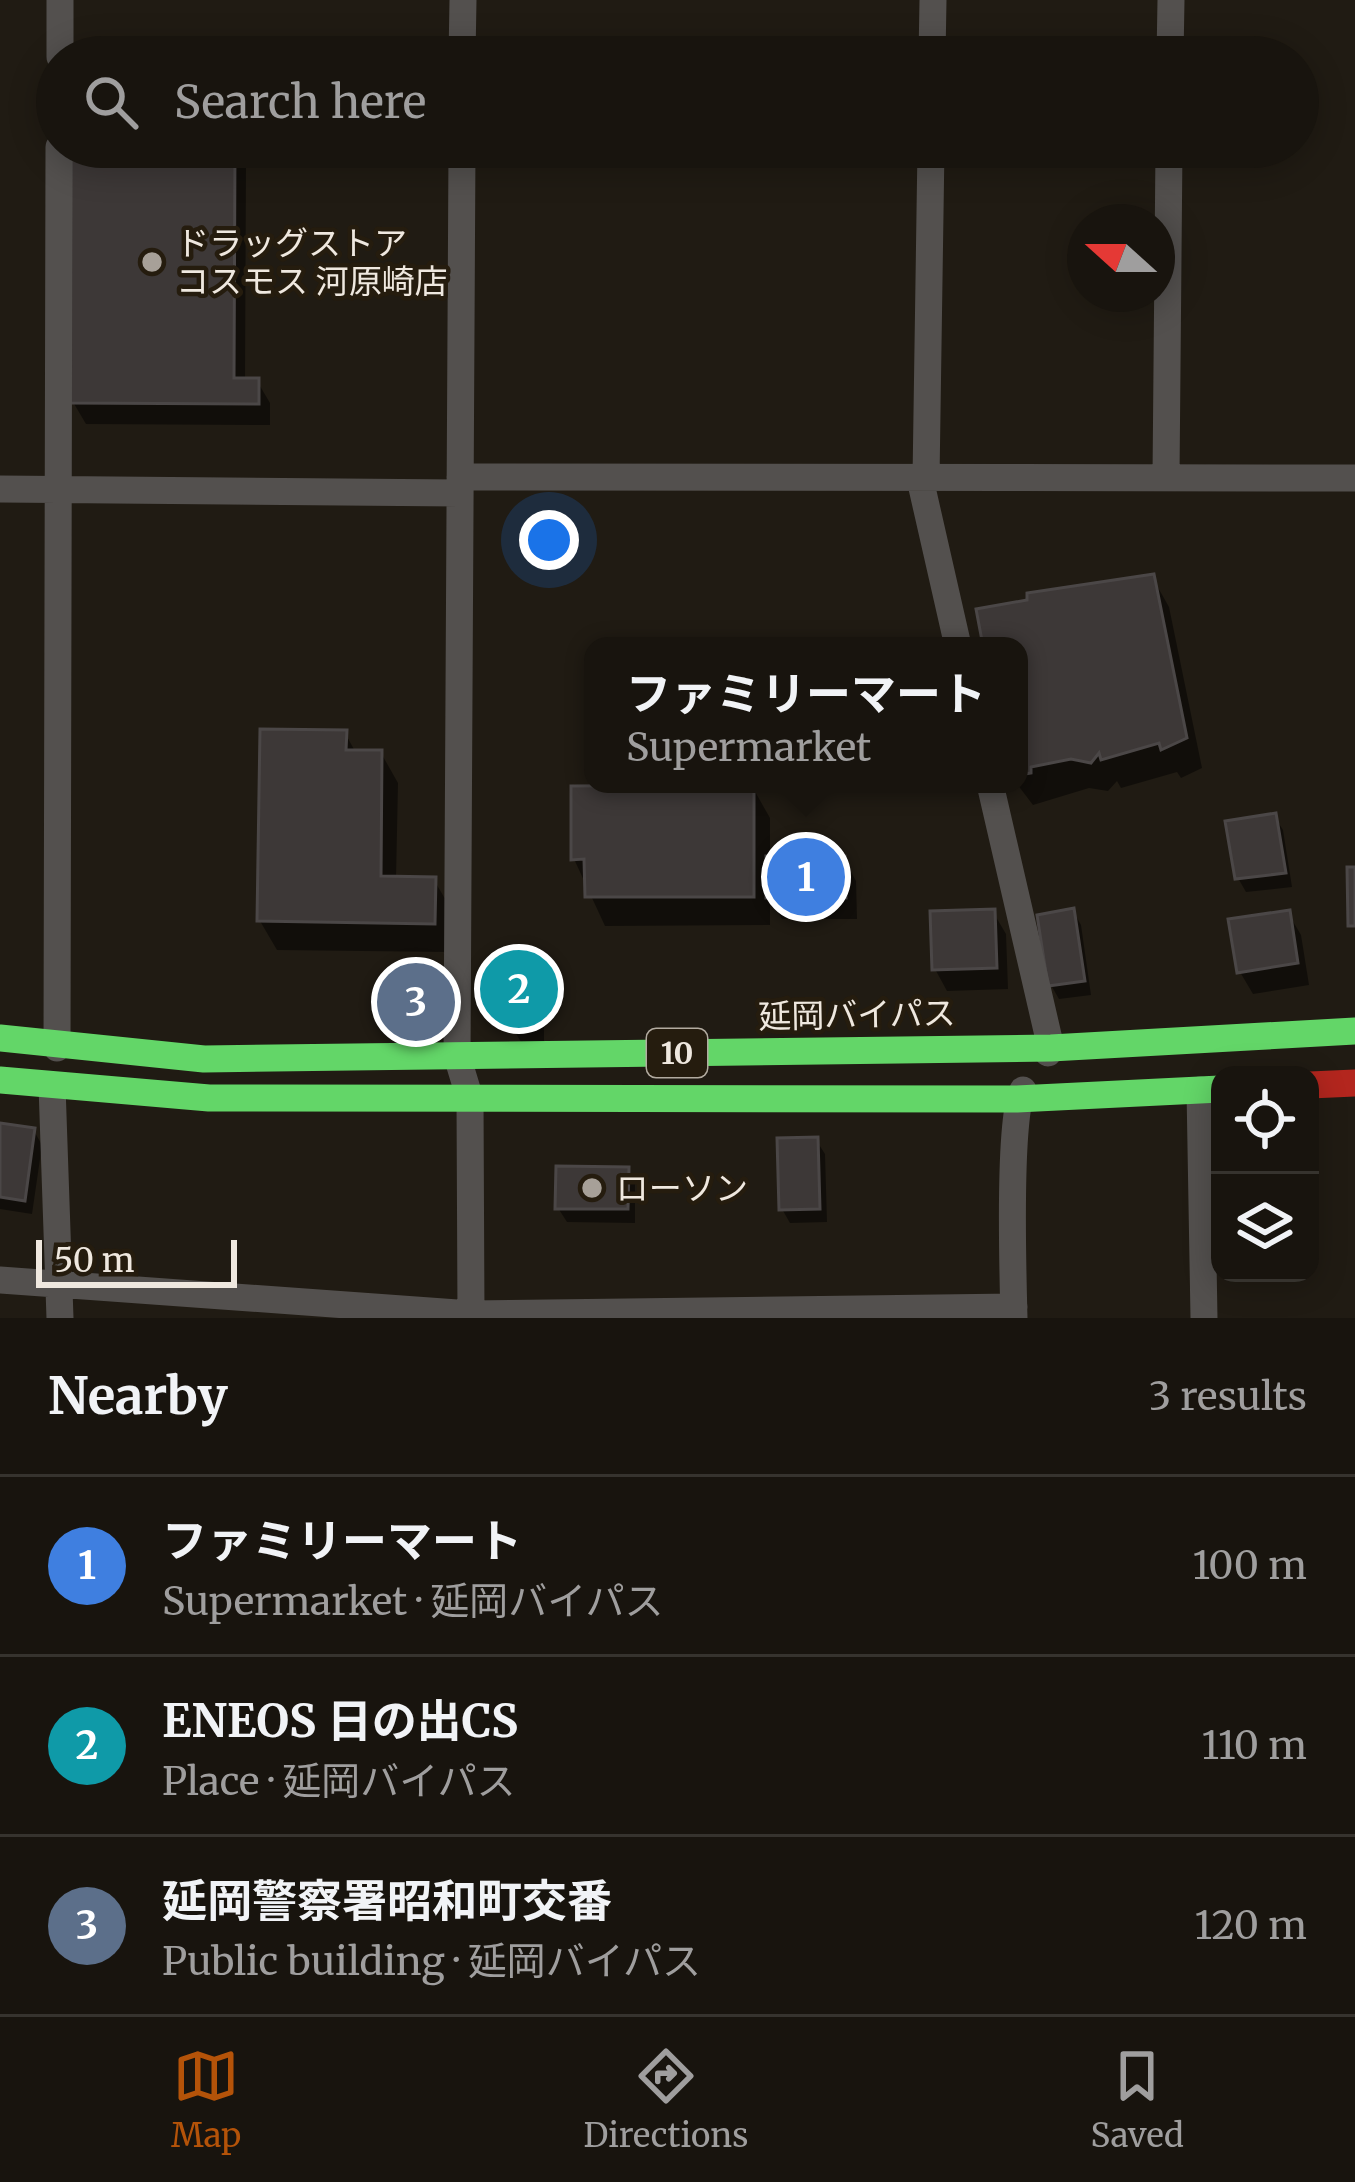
<!DOCTYPE html>
<html lang="en">
<head>
<meta charset="utf-8">
<style>
  :root { --surface:#18140e; --page:#25211c; --text:#f1f3f6; --muted:#9f9e9e; --line:#36332e; --accent:#b45309 }
  body { margin:0; font-family:Merriweather,"Noto Sans JP",serif; background:var(--page); color:var(--text) }
  .controls { position:absolute; right:36px; bottom:36px; display:grid; overflow:hidden; border-radius:24px; box-shadow:0 6px 30px #0003 }
  .controls button { width:108px; height:108px; display:grid; place-items:center; padding:0; border:0; border-bottom:3px solid var(--line); background:var(--surface); color:var(--text); font:60px sans-serif }
  .compass { position:absolute; left:1067px; top:204px; width:108px; height:108px; border-radius:50%; background:var(--surface); box-shadow:0 6px 30px #0003; rotate:291deg }
  .scale { position:absolute; left:36px; bottom:30px; width:201px; box-sizing:border-box; padding-left:12px; border:6px solid #efe8df; border-top:0; font-size:33px; line-height:42px; white-space:nowrap; color:#efe8df; -webkit-text-stroke:9px #251c0e; paint-order:stroke }
  .you { position:absolute; left:549px; top:540px; width:42px; height:42px; margin:-30px; border:9px solid #fff; border-radius:50%; background:#1a73e8; box-shadow:0 0 0 18px #1a73e833 }
  .badge { display:grid; place-items:center; width:78px; height:78px; border-radius:50%; background:var(--accent); color:#fff; font-size:39px; font-weight:700 }
  .pin { position:absolute; translate:-50% -50%; border:6px solid #fff; box-shadow:0 3px 12px #0006 }
  .popup { position:absolute; left:584px; top:637px; width:444px; height:156px; box-sizing:border-box; display:grid; place-content:center; border-radius:24px; background:var(--surface); filter:drop-shadow(0 3px 9px #0005); font-size:39px; white-space:nowrap; color:var(--muted) }
  .popup b { font-size:45px; color:var(--text) }
  .popup::after { content:''; position:absolute; left:50%; top:100%; margin-left:-24px; border:24px solid transparent; border-top-color:var(--surface) }
  .list { margin:0; padding:0; list-style:none }
  h2 { display:flex; justify-content:space-between; align-items:center; height:156px; margin:0; padding:0 48px; font-size:51px }
  h2 small { font-size:39px; font-weight:400; color:var(--muted) }
  .list li { display:grid; grid-template-columns:78px 1fr auto; gap:36px; align-items:center; box-sizing:border-box; height:180px; padding:0 48px; border-top:3px solid var(--line) }
  .list b { display:block; font-size:45px; white-space:nowrap }
  .list p { margin:0; font-size:39px; white-space:nowrap; color:var(--muted) }
  .list em { font-size:39px; font-style:normal; color:var(--muted) }
  .icon { flex:none; width:66px; height:66px; fill:none; stroke:currentColor; stroke-width:2; stroke-linecap:round; stroke-linejoin:round }
  .map { position:relative; flex:none; width:1355px; height:1318px; overflow:hidden }
  .search { position:absolute; background:var(--surface); box-shadow:0 6px 30px #0003; left:36px; right:36px; top:36px; height:132px; display:flex; align-items:center; gap:30px; box-sizing:border-box; padding:0 42px; border-radius:66px; color:var(--muted); font-size:45px }
  .sheet { height:696px; background:var(--surface) }
  nav { display:flex; justify-content:space-around; align-items:center; box-sizing:border-box; height:168px; border-top:3px solid var(--line); background:var(--surface); font-size:33px; color:var(--muted) }
  nav a { display:grid; justify-items:center; gap:6px }
  nav .on { color:var(--accent) }
  .map>svg:first-child { display:block }
  .shadow { fill:#0007 }
  .building { fill:#3d3837; stroke:#4b4747; stroke-width:3 }
  .lines { fill:none; stroke-linecap:round; stroke-linejoin:round }
  .street { stroke:#53504e; stroke-width:27 }
  .fast { stroke:#63d668; stroke-width:27 }
  .jam { stroke:#b3261e; stroke-width:27 }
  .poi-dot { fill:#a7a098; stroke:#251c0e; stroke-width:4.5 }
  .labels { text-anchor:middle; dominant-baseline:central; stroke-width:9; stroke-linejoin:round; paint-order:stroke }
  .shield { fill:#251c0e; stroke:#b2aba0; stroke-width:3 }
  .shield-label { font-size:30px; font-weight:bold; fill:#efe8df }
  .poi-label { font-size:33px; fill:#efe8df; stroke:#251c0e; text-anchor:start }
  .street-label { font-size:33px; fill:#efe8df; stroke:#251c0e }
</style>
</head>
<body>
<div class="map">
<svg width="1355" height="1318" viewBox="0 0 1355 1318">
  <rect width="100%" height="100%" fill="#201b13"/>
  <!-- shadow -->
  <path class="shadow" d="M 74,147 L 237,147 L 246,163 L 245,381 L 257,381 L 270,403 L 270,425 L 86,424 L 73,402 Z
    M 296,147 L 348,147 L 347,151 L 298,151 Z
    M 1152,577 L 1169,607 L 1202,768 L 1181,778 L 1177,772 L 1121,788 L 1117,781 L 1108,791 L 1089,788 L 1033,805 L 1017,784 L 1019,646 Z
    M 345,733 L 356,753 L 381,753 L 398,783 L 396,879 L 434,880 L 451,909 L 450,952 L 277,950 L 260,921 Z
    M 753,788 L 770,818 L 770,859 L 844,859 L 856,881 L 857,919 L 782,919 L 770,898 L 770,925 L 605,926 L 574,859 Z
    M 1274,816 L 1283,830 L 1292,887 L 1246,892 L 1238,878 Z
    M 1073,911 L 1081,925 L 1091,995 L 1059,999 L 1051,985 Z
    M 993,912 L 1006,934 L 1008,989 L 947,991 L 935,969 Z
    M 1288,913 L 1301,935 L 1309,985 L 1253,994 L 1240,972 Z
    M 531,960 L 544,982 L 544,1042 L 521,1042 L 508,1020 Z
    M 34,1131 L 42,1145 L 32,1214 L 0,1209 L 0,1134 Z
    M 816,1140 L 825,1154 L 827,1222 L 790,1223 L 782,1209 Z
    M 627,1170 L 635,1184 L 635,1223 L 567,1222 L 558,1208 Z"/>
  <!-- building -->
  <path class="building" d="M 71,147 L 235,147 L 234,378 L 259,378 L 259,404 L 70,403 Z
    M 1154,574 L 1187,738 L 1161,750 L 1159,743 L 1101,760 L 1099,753 L 1091,763 L 1071,759 L 1031,767 L 1031,773 L 1019,775 L 1019,646 L 983,646 L 976,609 L 1027,600 L 1027,593 Z
    M 260,729 L 347,730 L 346,750 L 382,750 L 381,876 L 436,877 L 435,924 L 257,921 Z
    M 754,785 L 754,897 L 585,897 L 584,859 L 571,860 L 571,786 Z
    M 1276,813 L 1286,873 L 1235,879 L 1225,821 Z
    M 766,856 L 845,856 L 846,898 L 766,898 Z
    M 1347,867 L 1355,867 L 1355,926 L 1348,926 Z
    M 1074,908 L 1085,981 L 1048,986 L 1037,915 Z
    M 995,909 L 997,968 L 932,970 L 930,911 Z
    M 1290,910 L 1298,963 L 1237,973 L 1228,919 Z
    M 505,957 L 533,957 L 533,1021 L 505,1021 Z
    M 0,1123 L 35,1128 L 25,1201 L 0,1197 Z
    M 818,1137 L 820,1209 L 779,1210 L 777,1138 Z
    M 556,1166 L 629,1167 L 628,1209 L 555,1209 Z"/>
  <g class="lines">
    <!-- street -->
    <path class="street" d="M 60,57 L 60,0
      M 462,57 L 463,0
      M 932,57 L 933,0
      M 1170,57 L 1171,0
      M 462,147 L 457,1056 L 470,1099 L 471,1318
      M 460,477 L 1355,478
      M 1166,477 L 1169,147
      M 920,479 L 958,646
      M 926,479 L 931,147
      M 0,489 L 459,493
      M 990,784 L 1051,1048 L 1048,1053
      M 57,1048 L 59,147
      M 52,1086 L 60,1318
      M 1200,1090 L 1204,1318
      M 0,1280 L 471,1314 L 1014,1307
      M 1014,1318 C 1013,1280 1008,1113 1023,1090"/>
    <!-- fast -->
    <path class="fast" d="M 0,1038 L 204,1059 L 1051,1048 L 1355,1031
      M 0,1080 L 209,1098 L 1017,1099 L 1220,1089"/>
    <!-- jam -->
    <path class="jam" d="M 1310,1085 L 1355,1083"/>
  </g>
  <!-- markers -->
  <g class="poi-dot">
    <circle cx="152" cy="262" r="12"/>
    <circle cx="592" cy="1188" r="12"/>
  </g>
  <g class="labels">
    <!-- shield labels -->
    <rect class="shield" x="647" y="1029" width="60" height="48" rx="9"/>
    <g class="shield-label">
      <text x="677" y="1053">10</text>
    </g>
    <!-- poi labels -->
    <g class="poi-label">
      <text x="176" y="243">ドラッグストア<tspan x="176" dy="38">コスモス 河原崎店</tspan></text>
      <text x="616" y="1188">ローソン</text>
    </g>
    <!-- street labels -->
    <g class="street-label">
      <text transform="translate(857 1015) rotate(-1)">延岡バイパス</text>
    </g>
  </g>
</svg>
<div class="controls">
<button><svg class="icon" aria-label="locate" viewBox="0 0 24 24"><circle cx="12" cy="12" r="6"/><path d="M12 2v4M12 18v4M2 12h4M18 12h4"/></svg></button>
<button><svg class="icon" aria-label="layers" viewBox="0 0 24 24"><path d="M12 4l9 5-9 5-9-5zM3 14l9 5 9-5"/></svg></button>
</div>
<svg class="compass" viewBox="-18 -18 36 36"><path d="M0-13l5 13h-10z" fill="#e53935"/><path d="M0 13l5-13h-10z" fill="#9f9e9e"/></svg>
<div class="scale">50 m</div>
<div class="you"></div>
<div class="pin badge" style="left:806px;top:877px;background:#3f7fe0">1</div>
<div class="popup"><b>ファミリーマート</b>Supermarket</div>
<div class="pin badge" style="left:519px;top:989px;background:#0f9aa8">2</div>
<div class="pin badge" style="left:416px;top:1002px;background:#5c6f8a">3</div>
<div class="search"><svg class="icon" aria-label="search" viewBox="0 0 24 24"><circle cx="10" cy="10" r="6"/><path d="M15 15l6 6"/></svg>Search here</div>
</div>
<section class="sheet">
<h2>Nearby<small>3 results</small></h2>
<ul class="list">
<li><span class="badge" style="background:#3f7fe0">1</span><div><b>ファミリーマート</b><p>Supermarket · 延岡バイパス</p></div><em>100 m</em></li>
<li><span class="badge" style="background:#0f9aa8">2</span><div><b>ENEOS 日の出CS</b><p>Place · 延岡バイパス</p></div><em>110 m</em></li>
<li><span class="badge" style="background:#5c6f8a">3</span><div><b>延岡警察署昭和町交番</b><p>Public building · 延岡バイパス</p></div><em>120 m</em></li>
</ul>
</section>
<nav>
<a class="on"><svg class="icon" aria-label="map" viewBox="0 0 24 24"><path d="M3 6l6-2 6 2 6-2v14l-6 2-6-2-6 2zM9 4v14M15 6v14"/></svg>Map</a>
<a><svg class="icon" aria-label="directions" viewBox="0 0 24 24"><path d="M12 3l9 9-9 9-9-9zM9 14v-3h6M13 9l2 2-2 2"/></svg>Directions</a>
<a><svg class="icon" aria-label="saved" viewBox="0 0 24 24"><path d="M7 4h10v16l-5-4-5 4z"/></svg>Saved</a>
</nav>
</body>
</html>
